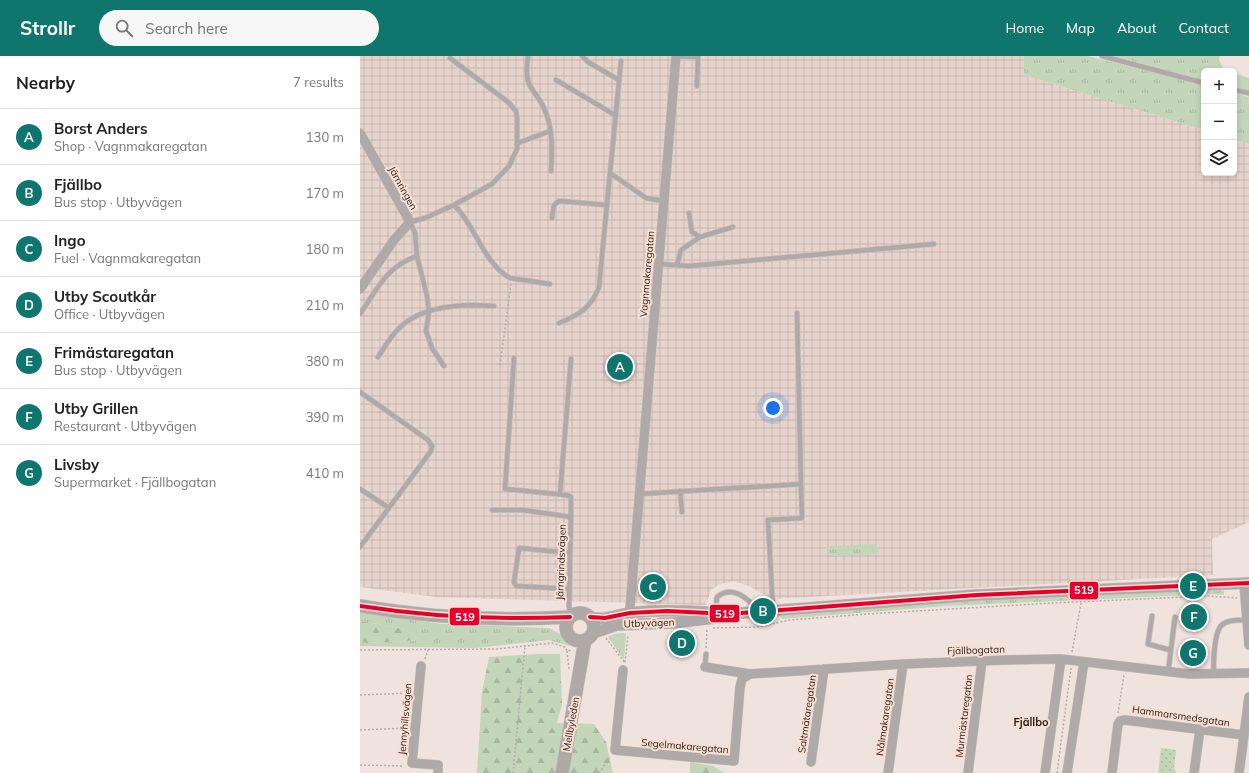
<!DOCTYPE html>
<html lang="en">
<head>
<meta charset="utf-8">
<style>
  :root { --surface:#fff; --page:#f6f6f6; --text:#222; --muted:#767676; --line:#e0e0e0; --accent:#0f766e }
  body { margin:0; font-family:Mulish,sans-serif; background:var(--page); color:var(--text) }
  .controls { position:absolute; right:12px; top:12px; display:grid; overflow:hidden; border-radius:6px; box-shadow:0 2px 6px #0003 }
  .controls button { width:36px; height:36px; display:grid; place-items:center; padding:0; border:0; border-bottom:1px solid var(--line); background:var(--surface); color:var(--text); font:20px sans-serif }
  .you { position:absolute; left:413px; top:352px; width:14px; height:14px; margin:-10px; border:3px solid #fff; border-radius:50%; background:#1a73e8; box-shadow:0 0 0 6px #1a73e833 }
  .badge { display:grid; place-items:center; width:26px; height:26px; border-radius:50%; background:var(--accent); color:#fff; font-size:13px; font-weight:700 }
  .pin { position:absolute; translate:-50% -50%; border:2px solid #fff; box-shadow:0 1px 4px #0006 }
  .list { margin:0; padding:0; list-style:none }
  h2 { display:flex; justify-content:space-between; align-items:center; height:52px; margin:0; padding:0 16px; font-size:17px }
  h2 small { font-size:13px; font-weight:400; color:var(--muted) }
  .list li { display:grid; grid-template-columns:26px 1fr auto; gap:12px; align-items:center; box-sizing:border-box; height:56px; padding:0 16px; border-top:1px solid var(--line) }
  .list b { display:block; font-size:15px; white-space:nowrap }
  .list p { margin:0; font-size:13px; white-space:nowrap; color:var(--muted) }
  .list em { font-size:13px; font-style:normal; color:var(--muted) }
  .icon { flex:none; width:22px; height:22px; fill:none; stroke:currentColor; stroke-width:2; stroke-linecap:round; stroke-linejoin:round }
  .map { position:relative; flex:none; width:889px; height:717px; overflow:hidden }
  header { display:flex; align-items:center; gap:24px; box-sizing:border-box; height:56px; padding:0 20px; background:var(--accent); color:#fff }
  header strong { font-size:19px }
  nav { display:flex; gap:22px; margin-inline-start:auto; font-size:14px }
  .search { width:280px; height:36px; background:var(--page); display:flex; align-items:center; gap:10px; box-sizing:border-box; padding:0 14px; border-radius:22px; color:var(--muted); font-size:15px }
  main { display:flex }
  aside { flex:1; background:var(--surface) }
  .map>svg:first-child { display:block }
  .industrial { fill:url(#industrial-grid) }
  .grass { fill:url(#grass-tufts) }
  .forest { fill:url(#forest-firs) }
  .park { fill:url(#park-dots) }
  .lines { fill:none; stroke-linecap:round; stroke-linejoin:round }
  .service-casing { stroke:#cbc0bc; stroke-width:6 }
  .minor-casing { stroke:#cbc0bc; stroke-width:10 }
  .tertiary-casing { stroke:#cbc0bc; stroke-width:12 }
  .secondary-casing { stroke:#cbc0bc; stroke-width:14 }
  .path { stroke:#b3acaa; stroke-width:1.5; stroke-dasharray:2 2; stroke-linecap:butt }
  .service { stroke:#afaaa8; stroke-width:4.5 }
  .minor { stroke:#afaaa8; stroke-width:9 }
  .tertiary { stroke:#afaaa8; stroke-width:11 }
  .secondary { stroke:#afa9a6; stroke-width:13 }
  .bus-1-casing { stroke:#f8dfd4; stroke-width:7 }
  .bus-1 { stroke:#e4002b; stroke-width:4 }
  .labels { text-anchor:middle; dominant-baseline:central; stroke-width:4; stroke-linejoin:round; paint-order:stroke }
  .street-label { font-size:10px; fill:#2c231f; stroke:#f8dfd4 }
  .neighbourhood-label { font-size:11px; font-weight:bold; fill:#2c231f; stroke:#f8dfd4 }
  .line-badge { stroke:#f8dfd4; stroke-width:1.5 }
  .badge-label { font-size:11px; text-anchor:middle; font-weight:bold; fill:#fff }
</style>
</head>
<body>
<header>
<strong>Strollr</strong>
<div class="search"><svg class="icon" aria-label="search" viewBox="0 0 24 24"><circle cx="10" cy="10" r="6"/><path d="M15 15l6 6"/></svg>Search here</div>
<nav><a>Home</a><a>Map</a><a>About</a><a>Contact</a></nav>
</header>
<main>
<aside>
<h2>Nearby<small>7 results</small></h2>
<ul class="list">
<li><span class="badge">A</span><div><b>Borst Anders</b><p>Shop · Vagnmakaregatan</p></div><em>130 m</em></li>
<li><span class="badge">B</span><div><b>Fjällbo</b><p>Bus stop · Utbyvägen</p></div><em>170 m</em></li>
<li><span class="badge">C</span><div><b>Ingo</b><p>Fuel · Vagnmakaregatan</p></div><em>180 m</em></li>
<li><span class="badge">D</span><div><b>Utby Scoutkår</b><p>Office · Utbyvägen</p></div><em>210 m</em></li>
<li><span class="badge">E</span><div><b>Frimästaregatan</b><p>Bus stop · Utbyvägen</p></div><em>380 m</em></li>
<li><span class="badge">F</span><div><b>Utby Grillen</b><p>Restaurant · Utbyvägen</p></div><em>390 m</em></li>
<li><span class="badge">G</span><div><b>Livsby</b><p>Supermarket · Fjällbogatan</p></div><em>410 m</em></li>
</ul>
</aside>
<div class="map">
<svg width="889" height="717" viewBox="0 0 889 717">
  <defs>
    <pattern id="industrial-grid" width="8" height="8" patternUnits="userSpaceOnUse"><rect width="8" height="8" fill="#e7d4cd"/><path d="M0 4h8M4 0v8" fill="none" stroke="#c6b6b0"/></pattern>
    <pattern id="grass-tufts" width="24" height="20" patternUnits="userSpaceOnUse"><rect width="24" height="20" fill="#c3d6ba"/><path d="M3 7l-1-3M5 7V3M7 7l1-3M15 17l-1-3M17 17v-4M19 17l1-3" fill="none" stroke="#a8b79f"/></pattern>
    <pattern id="forest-firs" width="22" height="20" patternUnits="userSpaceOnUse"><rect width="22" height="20" fill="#c3d6ba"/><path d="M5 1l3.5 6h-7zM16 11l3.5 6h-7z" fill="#a8b79f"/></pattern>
    <pattern id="park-dots" width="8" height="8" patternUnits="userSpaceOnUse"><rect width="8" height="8" fill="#c3d6ba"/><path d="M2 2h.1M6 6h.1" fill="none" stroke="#a8b79f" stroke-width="1.8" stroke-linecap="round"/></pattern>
  </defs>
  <rect width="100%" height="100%" fill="#f0e2dc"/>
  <!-- industrial -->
  <path class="industrial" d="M 0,0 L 664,0 L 664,19 L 844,74 L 844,117 L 874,117 L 874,83 L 889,88 L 889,466 L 852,483 L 853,519 L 412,543 L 389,530 L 373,525 L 358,529 L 351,534 L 346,549 L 76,541 L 0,531 Z"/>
  <!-- grass -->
  <path class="grass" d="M 664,0 L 727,0 L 844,29 L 844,74 L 664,19 Z
    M 754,0 L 860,0 L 859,3 L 863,13 L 868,15 L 844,15 L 844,21 L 841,20 L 840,23 Z
    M 874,17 L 889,22 L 889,35 L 874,32 Z
    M 874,37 L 889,41 L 889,88 L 874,83 Z
    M 514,488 L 517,490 L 518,498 L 473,500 L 465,493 L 469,490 Z
    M 861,534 L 864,535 L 864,539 L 854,538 L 586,550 L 422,563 L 420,560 L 594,545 Z
    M 0,557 L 82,568 L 189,572 L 204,580 L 210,590 L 189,584 L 116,592 L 0,590 L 0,585 L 7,587 L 60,584 L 46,573 L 0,565 Z
    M 263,577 L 266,578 L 264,604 L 248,581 L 254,578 Z"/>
  <!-- forest -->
  <path class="forest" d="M 0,565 L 46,573 L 60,584 L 7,587 L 0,585 Z
    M 179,598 L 200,598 L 202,648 L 197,667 L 234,668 L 246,686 L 253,717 L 117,717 L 122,636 L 129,601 Z
    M 330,706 L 353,710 L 364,717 L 330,717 Z"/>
  <!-- park -->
  <path class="park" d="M 801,692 L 816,694 L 814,713 L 817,717 L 798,717 Z"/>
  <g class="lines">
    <!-- service casing -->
    <g class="service-casing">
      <path id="service" d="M 168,0 C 162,37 178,31 187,60 C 193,77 192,97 191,115
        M 222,0 L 228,6 L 259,24
        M 316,0 L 338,1
        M 742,0 L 844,27
        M 90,2 L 148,46 L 156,55 L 157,62 L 157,93 L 149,110 L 132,128 L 94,149
        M 261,5 L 250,117 L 286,142 L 304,145
        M 196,24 L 255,59
        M 337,30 L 338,0
        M 874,34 L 889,37
        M 158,87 L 190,75
        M 329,157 L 332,176 L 340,181
        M 192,162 L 194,149 L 199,145 L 247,149
        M 299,208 L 330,210 L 574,188
        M 317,209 L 321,194 L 340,181 L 373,171
        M 437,257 L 441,428
        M 0,258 C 18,232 26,211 57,200
        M 199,267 C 219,259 231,252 239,231 L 250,117
        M 18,301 C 26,289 33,276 45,267 C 68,249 106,248 134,250
        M 154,302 L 145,433 L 207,439 L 211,441 L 211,461
        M 84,310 L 72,292 L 66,275 L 69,256 L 67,240 L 57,200 L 55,177 L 50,166 L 65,162 L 94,149 C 116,170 123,207 150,222 L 190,228
        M 0,336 L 68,384 L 72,390 L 71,395 L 0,491
        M 0,433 L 29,452
        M 320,435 L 322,456
        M 200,438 L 211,303
        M 279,438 L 441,428 L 442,462 L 408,464 L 413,554
        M 132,454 L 163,454 L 211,461 L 209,550 L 211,559
        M 209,533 L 156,530 L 154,526 L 159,492 L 210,497
        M 355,557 L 357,541 C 373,528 388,543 399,555
        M 792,560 L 788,588 L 810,594
        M 345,611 L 346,598
        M 808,617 L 815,561
        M 854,618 C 853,608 854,573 863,568 C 870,563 880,564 887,564"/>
    </g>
    <!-- minor casing -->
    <g class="minor-casing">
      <path id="minor" d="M 0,77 L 50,166 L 34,184 L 0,233
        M 884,528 L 889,589
        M 269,563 L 316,0
        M 61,610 L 52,707 L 78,709 L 78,717
        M 345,611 L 390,618 L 543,608 L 646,604 L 701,603 L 829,618 L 889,617
        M 263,614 L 255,694 L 374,705 L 380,631 L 382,623 L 390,618
        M 451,706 L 464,613
        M 528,717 L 543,608
        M 608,717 L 622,605
        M 685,717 L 701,603
        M 707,717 L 724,606
        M 752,717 L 758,668 L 760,665 L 765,664 L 884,679
        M 834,717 L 840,673
        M 879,717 L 889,641"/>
    </g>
    <!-- tertiary casing -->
    <g class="tertiary-casing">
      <path id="tertiary" d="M 230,561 C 245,565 255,559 270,557 C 302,553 337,555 369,558 L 617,539 L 889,527
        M 233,577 L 257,569 L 311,567 L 355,562"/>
    </g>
    <!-- secondary casing -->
    <g class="secondary-casing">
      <path id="secondary" d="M 0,550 C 69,562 140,565 210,561
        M206 571a14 14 0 1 1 28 0a14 14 0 1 1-28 0Z
        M 202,717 L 225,584"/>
    </g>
    <!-- path -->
    <path class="path" d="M 140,309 L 151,228
      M 217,552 L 225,553
      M 353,572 L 397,571 L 430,564 L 507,558 L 692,547 L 848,540 L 877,542
      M 246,582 L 265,607 L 268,579
      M 346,592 L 347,572
      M 0,594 L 137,593 L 192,587 L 205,591 L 207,595 L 212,594
      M 207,595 L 209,613
      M 712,596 L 721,547
      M 65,603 L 68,594
      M 0,639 L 50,637
      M 758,657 L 764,619
      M 0,674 L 47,672
      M 0,709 L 44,710
      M 153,717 L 165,590
      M 239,717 L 250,701
      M 697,717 L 711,612"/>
    <!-- service -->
    <use href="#service" class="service"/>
    <!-- minor -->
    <use href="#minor" class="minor"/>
    <!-- tertiary -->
    <use href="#tertiary" class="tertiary"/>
    <!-- secondary -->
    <use href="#secondary" class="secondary"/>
    <!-- bus-1 casing -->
    <g class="bus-1-casing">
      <path id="bus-1" d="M 0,550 C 70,561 139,564 210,561
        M 230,561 L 245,562 L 270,557 L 307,555 L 369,558 L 617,539 L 889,527"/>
    </g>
    <!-- bus-1 -->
    <use href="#bus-1" class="bus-1"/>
  </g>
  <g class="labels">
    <!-- street labels -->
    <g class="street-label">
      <text transform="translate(43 132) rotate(61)">Järnringen</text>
      <text transform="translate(287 218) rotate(-85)">Vagnmakaregatan</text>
      <text transform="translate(201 506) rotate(-88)">Järngrindsvägen</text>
      <text transform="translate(289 567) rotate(-2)">Utbyvägen</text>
      <text transform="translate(616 594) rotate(-2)">Fjällbogatan</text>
      <text transform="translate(447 658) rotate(-82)">Saltmätaregatan</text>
      <text transform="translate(604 660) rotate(-83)">Murmästaregatan</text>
      <text transform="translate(821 660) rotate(8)">Hammarsmedsgatan</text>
      <text transform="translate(525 661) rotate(-82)">Nålmakaregatan</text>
      <text transform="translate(45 663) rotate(-85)">Jennyhillsvägen</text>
      <text transform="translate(211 668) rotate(-80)">Mellbyleden</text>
      <text transform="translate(325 690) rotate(5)">Segelmakaregatan</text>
    </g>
    <!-- neighbourhood labels -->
    <g class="neighbourhood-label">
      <text x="671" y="666">Fjällbo</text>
    </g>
  </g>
  <g class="line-badge">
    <rect x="709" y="525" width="30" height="19" rx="4" fill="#e4002b"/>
    <rect x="349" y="548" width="31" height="19" rx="4" fill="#e4002b"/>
    <rect x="89" y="551" width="31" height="19" rx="4" fill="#e4002b"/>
  </g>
  <g class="badge-label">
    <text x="724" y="538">519</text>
    <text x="365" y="562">519</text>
    <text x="105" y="565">519</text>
  </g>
</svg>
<div class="controls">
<button>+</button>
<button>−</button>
<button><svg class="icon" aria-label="layers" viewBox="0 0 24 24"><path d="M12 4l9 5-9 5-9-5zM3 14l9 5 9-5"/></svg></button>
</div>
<div class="you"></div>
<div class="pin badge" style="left:260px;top:311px">A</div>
<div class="pin badge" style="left:403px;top:555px">B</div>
<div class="pin badge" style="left:293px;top:531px">C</div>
<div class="pin badge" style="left:322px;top:587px">D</div>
<div class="pin badge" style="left:833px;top:530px">E</div>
<div class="pin badge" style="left:834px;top:561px">F</div>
<div class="pin badge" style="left:833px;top:597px">G</div>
</div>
</main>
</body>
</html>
